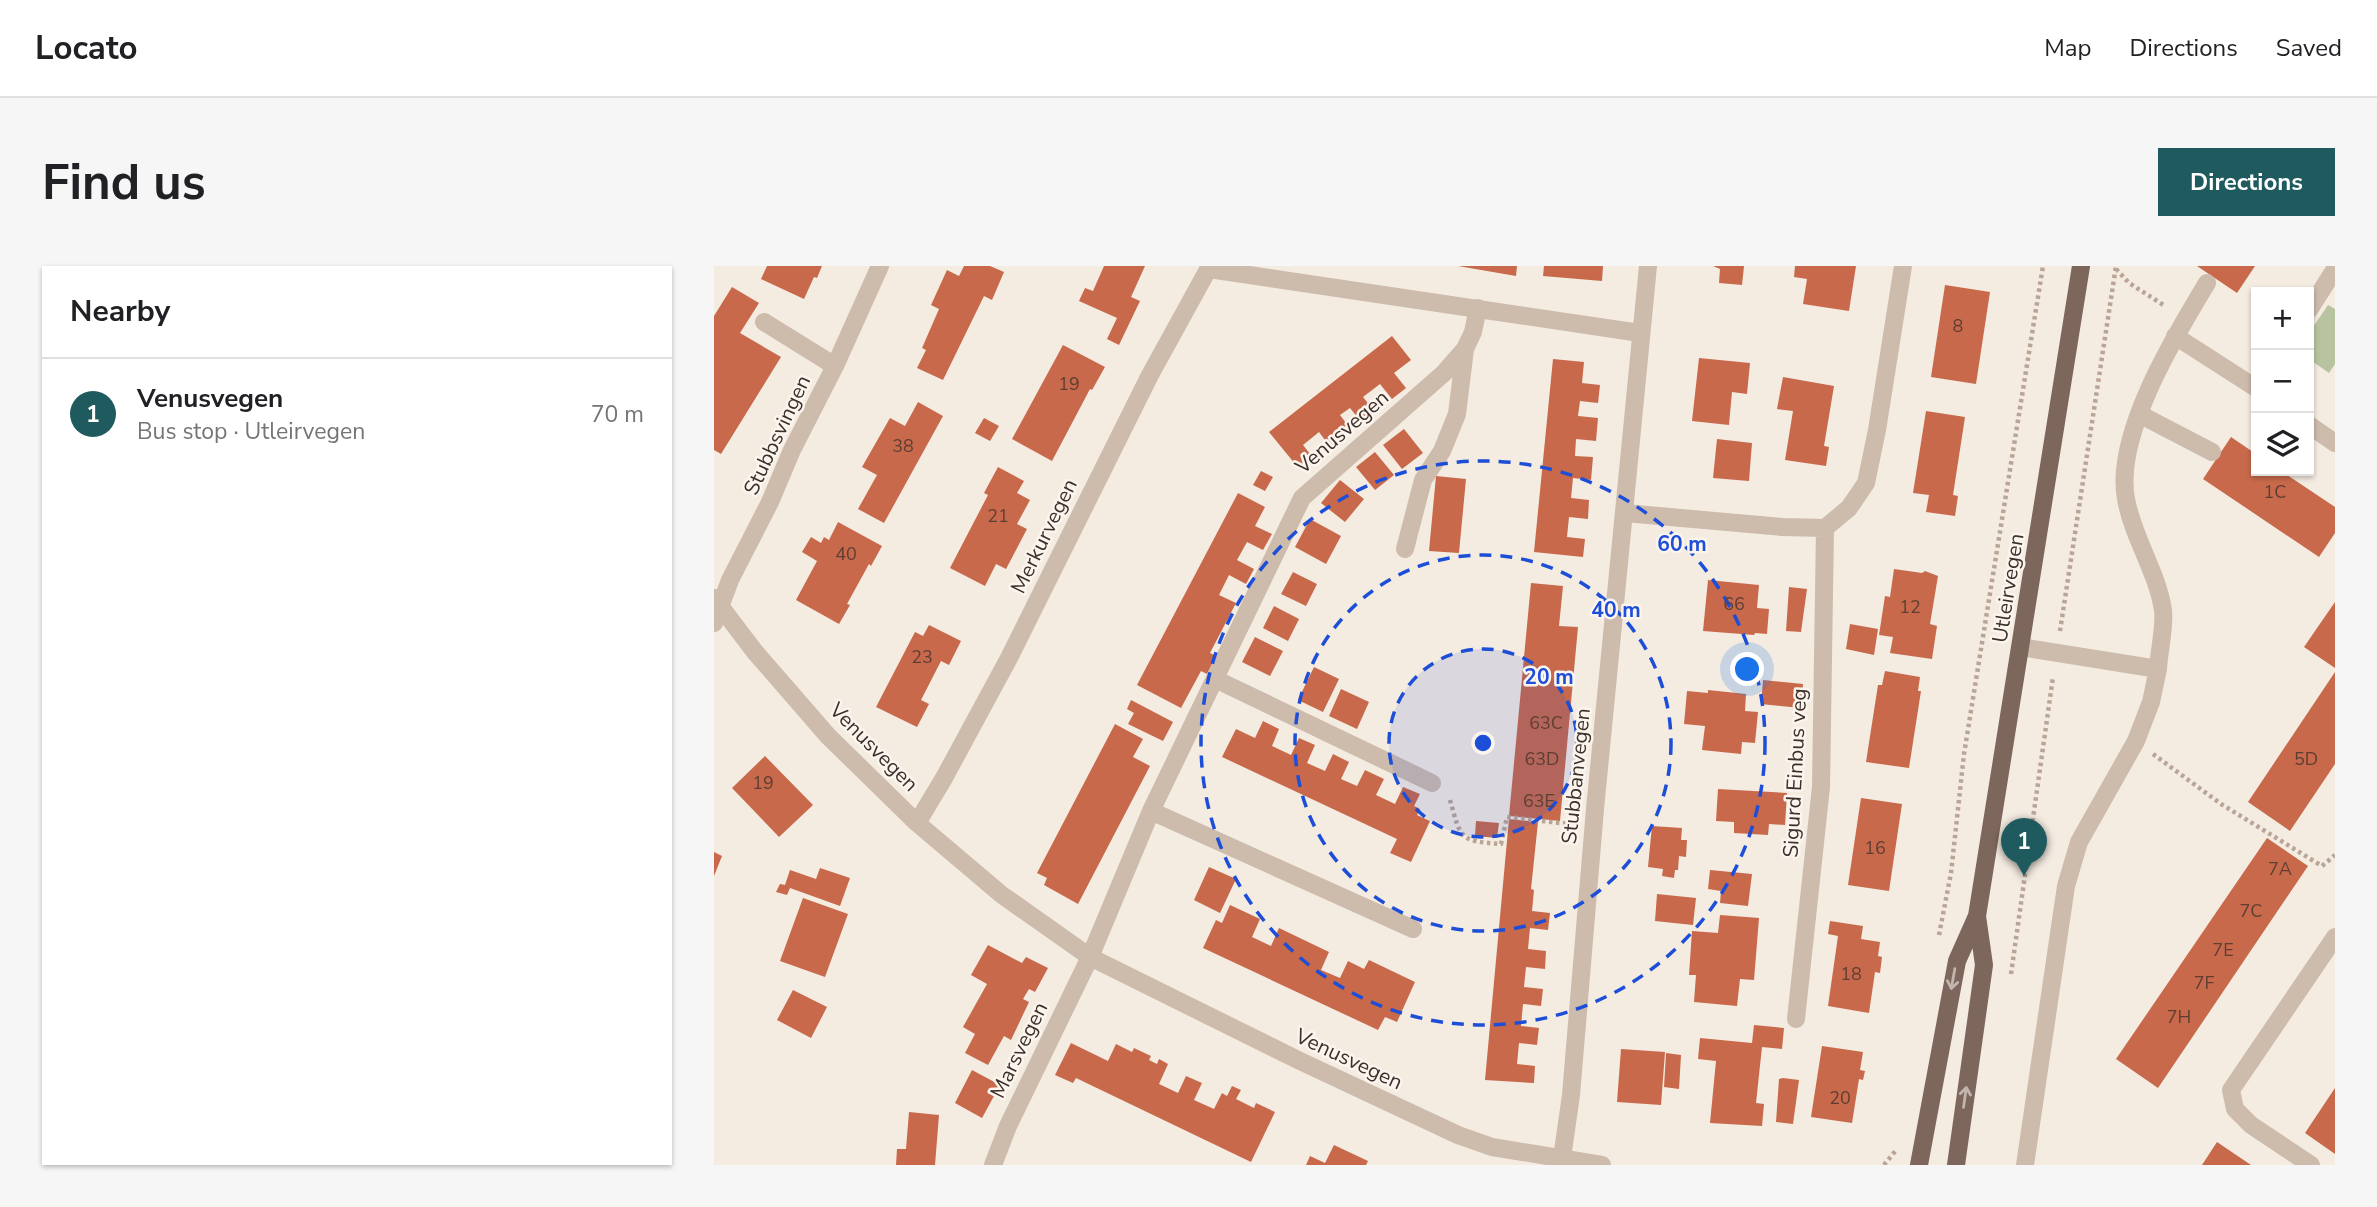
<!DOCTYPE html>
<html lang="en">
<head>
<meta charset="utf-8">
<style>
  :root { --surface:#fff; --page:#f6f6f6; --text:#202124; --muted:#757577; --line:#e0e0e0; --accent:#1f5a5e }
  body { margin:0; font-family:"Nunito Sans",sans-serif; background:var(--page); color:var(--text) }
  .controls { position:absolute; right:21px; top:21px; display:grid; overflow:hidden; border-radius:0px; box-shadow:0 2px 5px #0004 }
  .controls button { width:63px; height:63px; display:grid; place-items:center; padding:0; border:0; border-bottom:2px solid var(--line); background:var(--surface); color:var(--text); font:35px sans-serif }
  .you { position:absolute; left:1034px; top:404px; width:24px; height:24px; margin:-18px; border:5px solid #fff; border-radius:50%; background:#1a73e8; box-shadow:0 0 0 10px #1a73e833 }
  .badge { display:grid; place-items:center; width:46px; height:46px; border-radius:50%; background:var(--accent); color:#fff; font-size:23px; font-weight:700 }
  .pin { position:absolute; translate:-50% -58px; filter:drop-shadow(0 2px 4px #0008) }
  .pin::after { content:''; position:absolute; top:37px; width:24px; height:21px; background:inherit; clip-path:polygon(0 0,100% 0,50% 100%) }
  .list { margin:0; padding:0; list-style:none }
  h2 { display:flex; justify-content:space-between; align-items:center; height:91px; margin:0; padding:0 28px; font-size:30px }
  h2 small { font-size:23px; font-weight:400; color:var(--muted) }
  .list li { display:grid; grid-template-columns:46px 1fr auto; gap:21px; align-items:center; box-sizing:border-box; height:112px; padding:0 28px; border-top:2px solid var(--line) }
  .list b { display:block; font-size:26px; white-space:nowrap }
  .list p { margin:0; font-size:23px; white-space:nowrap; color:var(--muted) }
  .list em { font-size:23px; font-style:normal; color:var(--muted) }
  .icon { flex:none; width:38px; height:38px; fill:none; stroke:currentColor; stroke-width:2; stroke-linecap:round; stroke-linejoin:round }
  .map { position:relative; flex:none; width:1621px; height:899px; overflow:hidden; border-radius:0px }
  header { display:flex; align-items:center; gap:42px; box-sizing:border-box; height:98px; padding:0 35px; background:var(--surface); border-bottom:2px solid var(--line) }
  header strong { font-size:33px }
  nav { display:flex; gap:38px; margin-inline-start:auto; font-size:24px }
  .intro { display:flex; align-items:center; justify-content:space-between; box-sizing:border-box; height:168px; padding:0 42px }
  h1 { margin:0; font-size:49px }
  .button { padding:18px 32px; border-radius:0px; background:var(--accent); color:#fff; font-size:24px; font-weight:700 }
  main { display:flex; gap:42px; padding:0 42px }
  aside { flex:1; background:var(--surface); border-radius:0px; box-shadow:0 2px 5px #0004 }
  .map>svg:first-child { display:block }
  .green { fill:#b8c4a0 }
  .building { fill:#c8694b }
  .lines { fill:none; stroke-linecap:round; stroke-linejoin:round }
  .path { stroke:#b9a596; stroke-width:4.5; stroke-dasharray:3.5 3.5; stroke-linecap:butt }
  .minor { stroke:#cdbbac; stroke-width:18 }
  .major { stroke:#7d675c; stroke-width:18 }
  .oneway { stroke:#c2b5ac }
  .ring { fill:none; stroke:#1d4ed8; stroke-width:3.5; stroke-dasharray:12 9 }
  .labels { text-anchor:middle; dominant-baseline:central; stroke-width:5; stroke-linejoin:round; paint-order:stroke }
  .number-label { font-size:18px; fill:#5e3e33 }
  .street-label { font-size:21px; fill:#3b302b; stroke:#fbf5ee }
  .centre { fill:#1d4ed8; stroke:#fbf5ee; stroke-width:3.5 }
  .ring-label { font-size:21px; text-anchor:middle; font-weight:bold; fill:#1d4ed8; stroke:#fbf5ee; stroke-width:5; stroke-linejoin:round; paint-order:stroke }
</style>
</head>
<body>
<header>
<strong>Locato</strong>
<nav><a>Map</a><a>Directions</a><a>Saved</a></nav>
</header>
<div class="intro"><h1>Find us</h1><a class="button">Directions</a></div>
<main>
<aside>
<h2>Nearby<small></small></h2>
<ul class="list">
<li><span class="badge">1</span><div><b>Venusvegen</b><p>Bus stop · Utleirvegen</p></div><em>70 m</em></li>
</ul>
</aside>
<div class="map">
<svg width="1621" height="899" viewBox="0 0 1621 899">
  <rect width="100%" height="100%" fill="#f4ebe1"/>
  <!-- green -->
  <path class="green" d="M 1614,39 L 1621,43 L 1621,98 L 1615,107 L 1595,93 L 1595,67 Z"/>
  <!-- building -->
  <path class="building" d="M 53,0 L 108,0 L 103,12 L 100,11 L 90,33 L 47,13 Z
    M 250,0 L 276,0 L 290,6 L 278,34 L 270,30 L 229,114 L 203,102 L 212,84 L 208,82 L 225,43 L 217,39 L 233,4 L 245,10 Z
    M 390,0 L 431,0 L 417,31 L 426,35 L 405,79 L 393,73 L 403,52 L 365,35 L 371,22 L 379,25 Z
    M 744,0 L 803,0 L 802,10 Z
    M 830,0 L 889,0 L 888,15 L 829,10 Z
    M 999,0 L 1030,0 L 1028,19 L 1005,17 L 1006,3 Z
    M 1081,0 L 1142,0 L 1135,45 L 1089,38 L 1093,13 L 1080,11 Z
    M 1483,0 L 1541,0 L 1523,27 Z
    M 1231,19 L 1276,26 L 1262,118 L 1217,111 Z
    M 18,21 L 45,37 L 26,67 L 67,91 L 7,188 L 0,184 L 0,50 Z
    M 678,70 L 697,94 L 680,107 L 692,122 L 678,133 L 666,118 L 649,131 L 661,146 L 648,157 L 636,142 L 626,149 L 638,165 L 617,182 L 605,166 L 589,179 L 600,193 L 586,204 L 555,166 Z
    M 349,79 L 391,101 L 378,124 L 376,123 L 338,195 L 298,173 Z
    M 985,92 L 1036,97 L 1033,128 L 1018,126 L 1015,159 L 978,155 Z
    M 839,93 L 870,96 L 868,117 L 886,119 L 884,137 L 866,135 L 864,150 L 884,152 L 882,175 L 862,173 L 861,190 L 879,191 L 877,214 L 859,212 L 857,232 L 875,234 L 874,253 L 855,251 L 853,271 L 871,273 L 869,291 L 820,286 Z
    M 1069,111 L 1120,120 L 1110,180 L 1115,181 L 1112,200 L 1071,194 L 1079,145 L 1063,143 Z
    M 204,136 L 229,150 L 170,257 L 144,243 L 163,209 L 148,201 L 176,152 L 191,160 Z
    M 1212,145 L 1251,151 L 1239,229 L 1244,230 L 1241,250 L 1212,246 L 1215,229 L 1199,227 Z
    M 270,152 L 285,160 L 276,175 L 261,167 Z
    M 690,163 L 709,187 L 688,203 L 669,179 Z
    M 1517,171 L 1542,188 L 1542,205 L 1567,205 L 1621,241 L 1621,267 L 1605,291 L 1489,213 Z
    M 1003,173 L 1038,177 L 1035,215 L 999,212 Z
    M 661,186 L 680,209 L 661,224 L 642,201 Z
    M 284,201 L 310,215 L 303,227 L 316,234 L 303,258 L 313,263 L 292,303 L 282,298 L 271,320 L 236,302 L 274,229 L 270,227 Z
    M 547,205 L 559,211 L 551,225 L 539,219 Z
    M 722,210 L 752,213 L 745,287 L 715,285 Z
    M 626,214 L 650,233 L 631,256 L 607,237 Z
    M 524,227 L 551,241 L 541,260 L 558,268 L 549,284 L 533,276 L 523,294 L 540,303 L 532,318 L 515,309 L 505,329 L 522,337 L 496,387 L 502,390 L 493,408 L 487,405 L 467,442 L 423,419 Z
    M 596,253 L 627,270 L 612,298 L 581,281 Z
    M 124,256 L 168,280 L 157,300 L 155,298 L 133,338 L 136,339 L 125,358 L 82,334 L 103,295 L 88,286 L 97,271 L 107,277 L 110,271 L 115,274 Z
    M 1180,303 L 1208,307 L 1211,305 L 1224,310 L 1216,358 L 1223,360 L 1218,393 L 1176,387 L 1179,371 L 1165,369 L 1171,330 L 1176,331 Z
    M 579,306 L 603,318 L 592,340 L 567,328 Z
    M 994,314 L 1045,319 L 1043,342 L 1055,343 L 1053,368 L 1041,367 L 1040,369 L 989,365 Z
    M 817,317 L 849,320 L 845,360 L 864,361 L 846,555 L 795,550 Z
    M 1075,321 L 1093,323 L 1087,366 L 1072,365 Z
    M 1621,336 L 1621,402 L 1590,381 Z
    M 560,340 L 585,353 L 574,375 L 549,362 Z
    M 1136,358 L 1164,363 L 1160,389 L 1132,383 Z
    M 215,359 L 247,375 L 235,399 L 227,395 L 207,434 L 215,438 L 203,461 L 162,441 L 201,366 L 209,370 Z
    M 541,371 L 569,385 L 556,410 L 528,396 Z
    M 600,401 L 625,413 L 609,446 L 584,434 Z
    M 1171,405 L 1206,411 L 1204,425 L 1207,425 L 1195,502 L 1152,496 L 1164,419 L 1168,419 Z
    M 1621,406 L 1621,498 L 1576,565 L 1534,536 Z
    M 1049,414 L 1089,418 L 1087,442 L 1047,438 Z
    M 627,423 L 655,436 L 643,463 L 615,450 Z
    M 994,424 L 1032,428 L 1031,445 L 1044,446 L 1041,477 L 1028,476 L 1027,488 L 988,484 L 991,460 L 970,458 L 973,425 L 994,427 Z
    M 417,434 L 459,456 L 449,475 L 414,458 L 420,447 L 413,443 Z
    M 549,455 L 565,463 L 558,480 L 577,489 L 585,472 L 601,479 L 593,497 L 611,505 L 619,488 L 635,496 L 627,513 L 643,520 L 651,504 L 670,513 L 662,529 L 681,538 L 689,521 L 706,528 L 700,540 L 706,543 L 703,549 L 716,555 L 697,596 L 676,587 L 683,573 L 508,491 L 522,463 L 541,472 Z
    M 401,458 L 429,473 L 419,491 L 436,500 L 364,638 L 330,619 L 333,612 L 323,607 Z
    M 51,490 L 99,539 L 65,571 L 18,522 Z
    M 1004,523 L 1073,527 L 1071,559 L 1055,558 L 1054,569 L 1020,567 L 1020,556 L 1002,555 Z
    M 1147,532 L 1188,538 L 1175,625 L 1134,619 Z
    M 795,553 L 824,556 L 817,623 L 820,624 L 818,645 L 836,647 L 834,664 L 816,662 L 814,683 L 832,685 L 831,703 L 812,701 L 810,721 L 829,723 L 827,740 L 809,738 L 807,760 L 825,762 L 823,779 L 805,777 L 803,798 L 821,800 L 820,817 L 771,814 Z
    M 762,555 L 785,557 L 783,572 L 761,570 Z
    M 938,560 L 968,562 L 967,574 L 973,574 L 972,591 L 965,590 L 964,604 L 961,604 L 960,612 L 948,610 L 949,603 L 934,601 Z
    M 1553,572 L 1594,600 L 1444,822 L 1402,793 Z
    M 0,586 L 8,590 L 0,610 Z
    M 495,601 L 522,613 L 506,647 L 480,634 Z
    M 106,602 L 136,612 L 126,640 L 76,622 L 73,629 L 62,626 L 66,618 L 71,619 L 76,604 L 102,613 Z
    M 996,604 L 1038,608 L 1034,640 L 1006,637 L 1007,625 L 994,623 Z
    M 943,628 L 982,632 L 979,659 L 941,655 Z
    M 89,632 L 134,648 L 111,711 L 66,695 Z
    M 516,639 L 546,653 L 538,671 L 557,680 L 565,662 L 615,686 L 607,704 L 626,712 L 634,695 L 650,703 L 655,694 L 701,716 L 683,756 L 671,751 L 664,764 L 489,682 L 502,654 L 508,657 Z
    M 1006,649 L 1045,652 L 1040,714 L 1026,713 L 1023,740 L 980,736 L 982,709 L 975,709 L 978,665 L 1004,667 Z
    M 1116,655 L 1149,660 L 1147,673 L 1166,676 L 1164,690 L 1168,691 L 1166,707 L 1161,706 L 1155,747 L 1114,740 L 1124,670 L 1114,668 Z
    M 274,679 L 308,697 L 312,691 L 334,702 L 321,726 L 315,723 L 309,733 L 315,736 L 297,774 L 290,770 L 274,799 L 251,787 L 261,768 L 249,761 L 273,718 L 257,709 Z
    M 79,724 L 113,741 L 97,772 L 63,754 Z
    M 1040,759 L 1070,762 L 1068,783 L 1048,781 L 1042,837 L 1050,838 L 1048,860 L 996,857 L 1002,795 L 984,793 L 986,772 L 1038,777 Z
    M 357,777 L 394,795 L 402,778 L 418,786 L 420,782 L 437,790 L 435,794 L 443,798 L 445,793 L 454,798 L 445,818 L 464,827 L 472,810 L 488,817 L 480,834 L 500,843 L 508,827 L 513,830 L 518,820 L 527,824 L 522,833 L 540,842 L 542,837 L 561,846 L 537,896 L 362,812 L 359,817 L 341,809 Z
    M 1108,780 L 1149,786 L 1146,804 L 1151,805 L 1149,814 L 1145,813 L 1138,857 L 1097,851 Z
    M 907,783 L 951,786 L 947,839 L 903,836 Z
    M 952,787 L 967,789 L 965,823 L 950,821 Z
    M 258,804 L 286,819 L 268,852 L 241,837 Z
    M 1069,812 L 1085,814 L 1079,858 L 1062,856 L 1065,813 Z
    M 1621,822 L 1621,888 L 1591,867 Z
    M 195,846 L 225,849 L 221,899 L 182,899 L 183,883 L 192,883 Z
    M 1503,876 L 1537,899 L 1488,899 Z
    M 620,879 L 654,895 L 652,899 L 592,899 L 596,890 L 611,897 Z"/>
  <g class="lines">
    <!-- path -->
    <path class="path" d="M 1402,3 L 1415,17 L 1451,40
      M 1346,365 L 1402,0
      M 1439,488 L 1507,538 L 1608,600 L 1621,589
      M 736,534 C 747,572 744,575 787,578 L 793,551 L 855,558
      M 1225,669 L 1237,607 L 1250,488 L 1329,0
      M 1297,708 L 1339,411
      M 1170,899 L 1183,883"/>
    <!-- minor -->
    <path class="minor" d="M 495,3 L 926,67
      M 1595,44 L 1621,3
      M 50,56 L 121,100
      M 1461,70 L 1542,122
      M 1425,148 L 1498,186
      M 1595,159 L 1621,177
      M 911,247 L 1068,261 L 1111,262 L 1135,242 L 1152,217 L 1163,164 L 1189,0
      M 691,283 L 709,214 L 728,185 L 743,148 L 751,83
      M 0,332 L 41,386 L 114,470 L 203,557 L 288,629 L 376,691 L 586,795 L 744,869 L 778,881 L 888,899
      M 0,357 L 16,314 L 56,236 L 78,184 L 121,100 L 166,0
      M 1307,381 L 1444,403 L 1437,436 L 1422,475 L 1365,576 L 1352,620 L 1311,899
      M 1444,403 C 1445,384 1451,362 1449,344 C 1443,305 1419,272 1412,233 C 1400,169 1461,70 1493,17
      M 501,413 L 718,517
      M 437,545 L 699,663
      M 203,557 L 230,512 L 295,392 L 436,109 L 496,0
      M 1082,753 L 1107,521 L 1111,262
      M 279,899 L 294,860 L 376,691 L 437,545 L 588,232 L 730,107 L 751,83 L 759,66 L 764,42
      M 847,899 L 857,829 L 881,543 L 934,0
      M 1597,899 L 1537,859 L 1521,843 L 1517,824 L 1621,671"/>
    <!-- major -->
    <path class="major" d="M 1205,899 L 1243,695 L 1263,650 L 1367,0
      M 1242,899 L 1270,699 L 1263,650"/>
  </g>
  <!-- one-way arrows -->
  <defs><path id="oneway-shaft" d="M-6 0H5M1.5-3L5.5 0L1.5 3" fill="none" stroke-width="1.6" stroke-linecap="round" stroke-linejoin="round" transform="scale(1.75)"/></defs>
  <g class="oneway">
    <use href="#oneway-shaft" transform="translate(1239 713) rotate(100)"/>
    <use href="#oneway-shaft" transform="translate(1251 831) rotate(-82)"/>
  </g>
  <!-- distance rings -->
  <circle cx="769" cy="477" r="94" fill="#1d4ed8" fill-opacity=".12"/>
  <g class="ring">
    <circle cx="769" cy="477" r="94"/>
    <circle cx="769" cy="477" r="188"/>
    <circle cx="769" cy="477" r="282"/>
  </g>
  <g class="labels">
    <!-- number labels -->
    <g class="number-label">
      <text x="1244" y="60">8</text>
      <text x="355" y="118">19</text>
      <text x="189" y="180">38</text>
      <text x="1561" y="226">1C</text>
      <text x="284" y="250">21</text>
      <text x="132" y="288">40</text>
      <text x="1020" y="338">66</text>
      <text x="1196" y="341">12</text>
      <text x="208" y="391">23</text>
      <text x="832" y="457">63C</text>
      <text x="828" y="493">63D</text>
      <text x="1592" y="493">5D</text>
      <text x="49" y="517">19</text>
      <text x="825" y="535">63E</text>
      <text x="1161" y="582">16</text>
      <text x="1566" y="603">7A</text>
      <text x="1537" y="645">7C</text>
      <text x="1509" y="684">7E</text>
      <text x="1137" y="708">18</text>
      <text x="1490" y="717">7F</text>
      <text x="1465" y="751">7H</text>
      <text x="1126" y="832">20</text>
    </g>
    <!-- street labels -->
    <g class="street-label">
      <text transform="translate(628 166) rotate(-41)">Venusvegen</text>
      <text transform="translate(63 169) rotate(-65)">Stubbsvingen</text>
      <text transform="translate(330 270) rotate(-64)">Merkurvegen</text>
      <text transform="translate(1294 322) rotate(-81)">Utleirvegen</text>
      <text transform="translate(160 481) rotate(45)">Venusvegen</text>
      <text transform="translate(1081 507) rotate(-87)">Sigurd Einbus veg</text>
      <text transform="translate(862 510) rotate(-84)">Stubbanvegen</text>
      <text transform="translate(305 784) rotate(-64)">Marsvegen</text>
      <text transform="translate(635 793) rotate(25)">Venusvegen</text>
    </g>
  </g>
  <circle cx="769" cy="477" r="10" class="centre"/>
  <g class="ring-label">
    <text x="968" y="285">60 m</text>
    <text x="902" y="351">40 m</text>
    <text x="835" y="418">20 m</text>
  </g>
</svg>
<div class="controls">
<button>+</button>
<button>−</button>
<button><svg class="icon" aria-label="layers" viewBox="0 0 24 24"><path d="M12 4l9 5-9 5-9-5zM3 14l9 5 9-5"/></svg></button>
</div>
<div class="you"></div>
<div class="pin badge" style="left:1310px;top:610px">1</div>
</div>
</main>
</body>
</html>
